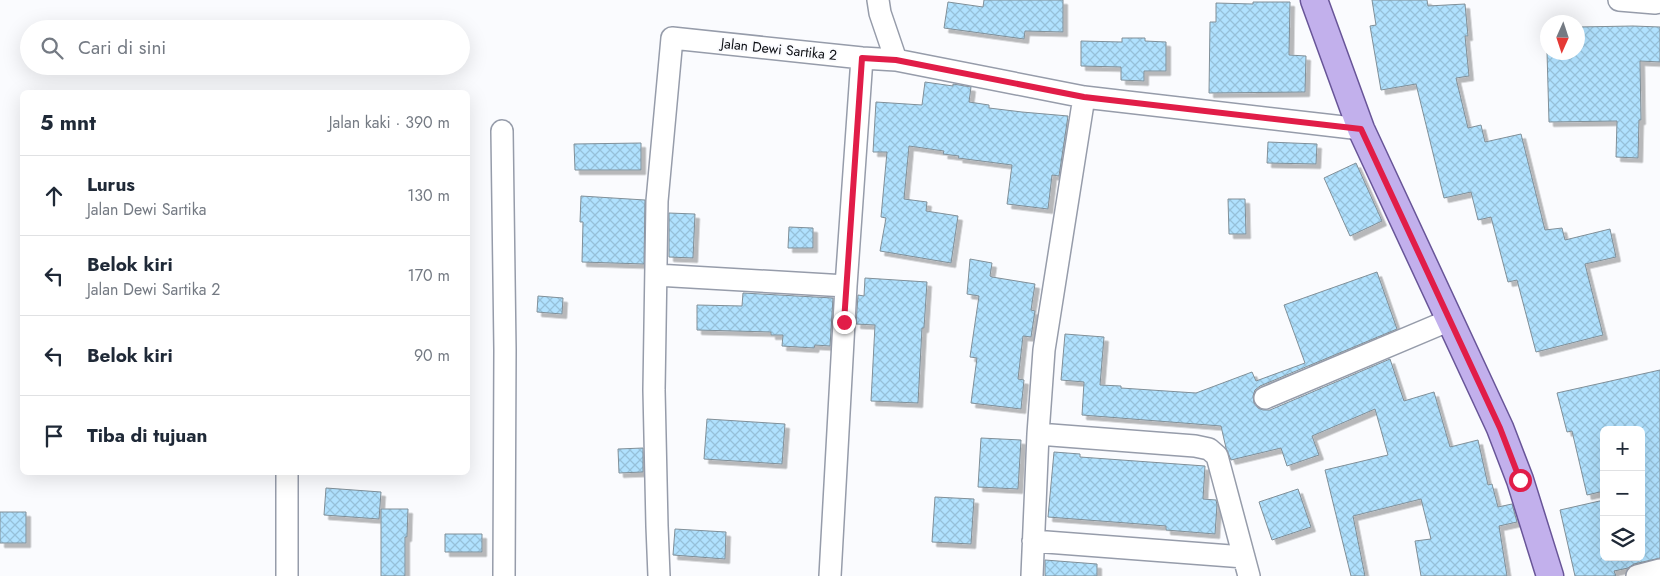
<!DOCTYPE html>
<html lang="id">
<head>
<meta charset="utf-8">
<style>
  :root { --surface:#fff; --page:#f2f2f3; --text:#1f2937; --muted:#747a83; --line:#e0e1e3 }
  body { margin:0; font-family:Jost,sans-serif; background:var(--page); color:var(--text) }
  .controls { position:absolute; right:15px; bottom:15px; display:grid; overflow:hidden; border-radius:8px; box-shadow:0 5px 20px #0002 }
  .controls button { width:45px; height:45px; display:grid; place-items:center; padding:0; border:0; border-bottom:1px solid var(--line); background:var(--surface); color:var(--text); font:25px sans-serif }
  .compass { position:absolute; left:1540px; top:15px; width:45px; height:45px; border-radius:50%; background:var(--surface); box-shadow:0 5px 20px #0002; rotate:183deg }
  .stop { position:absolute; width:15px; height:15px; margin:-11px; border:4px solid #e11d48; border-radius:50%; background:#fff }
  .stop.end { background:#e11d48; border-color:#fff; box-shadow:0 1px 5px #0008 }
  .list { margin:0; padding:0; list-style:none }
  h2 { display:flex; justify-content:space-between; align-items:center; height:65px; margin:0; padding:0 20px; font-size:21px }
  h2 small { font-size:16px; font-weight:400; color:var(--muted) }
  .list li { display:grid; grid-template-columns:32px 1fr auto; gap:15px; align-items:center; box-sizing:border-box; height:80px; padding:0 20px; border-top:1px solid var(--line) }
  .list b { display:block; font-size:19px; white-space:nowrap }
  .list p { margin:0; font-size:16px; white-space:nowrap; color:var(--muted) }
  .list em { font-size:16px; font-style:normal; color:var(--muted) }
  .icon { flex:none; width:28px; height:28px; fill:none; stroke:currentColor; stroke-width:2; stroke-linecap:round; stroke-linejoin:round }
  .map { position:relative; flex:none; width:1660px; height:576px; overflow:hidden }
  .search { position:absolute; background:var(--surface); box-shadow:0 5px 20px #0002; left:20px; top:20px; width:450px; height:55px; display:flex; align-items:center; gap:12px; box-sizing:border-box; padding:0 18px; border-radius:28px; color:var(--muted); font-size:19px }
  .panel { position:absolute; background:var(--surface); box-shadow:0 5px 20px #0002; left:20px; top:90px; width:450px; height:385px; border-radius:8px }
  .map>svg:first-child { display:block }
  .building { fill:url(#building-cross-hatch); stroke:#808f98; filter:url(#shadow) }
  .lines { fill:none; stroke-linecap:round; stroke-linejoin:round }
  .minor-casing { stroke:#969caa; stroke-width:24 }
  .major-casing { stroke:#685598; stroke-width:29 }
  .minor { stroke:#fff; stroke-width:21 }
  .major { stroke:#c2b0ec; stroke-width:26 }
  .route { stroke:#e11d48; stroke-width:6 }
  .labels { text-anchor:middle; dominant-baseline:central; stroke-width:4; stroke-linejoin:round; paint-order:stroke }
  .street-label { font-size:14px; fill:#0c0e13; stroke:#fafbfe }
</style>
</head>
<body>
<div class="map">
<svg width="1660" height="576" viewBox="0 0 1660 576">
  <defs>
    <pattern id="building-cross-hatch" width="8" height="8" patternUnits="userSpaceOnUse" patternTransform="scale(1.25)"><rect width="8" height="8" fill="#b0e1fe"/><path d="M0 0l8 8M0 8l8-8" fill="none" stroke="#96c0d9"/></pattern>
    <filter id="shadow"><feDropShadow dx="4.5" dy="4.5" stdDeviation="0" flood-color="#0004"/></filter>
  </defs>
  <rect width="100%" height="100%" fill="#fafbfe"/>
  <!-- building -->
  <path class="building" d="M 984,0 L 1063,0 L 1063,32 L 1025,31 L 1024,39 L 944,28 L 948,2 L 983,7 Z
    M 1372,0 L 1427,0 L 1428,6 L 1465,4 L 1468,36 L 1465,36 L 1469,76 L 1456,78 L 1468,128 L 1481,125 L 1485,142 L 1521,134 L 1545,230 L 1562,228 L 1565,240 L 1610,229 L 1616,257 L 1585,264 L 1603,335 L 1536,352 L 1517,280 L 1508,282 L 1491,217 L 1478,220 L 1471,192 L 1444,198 L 1416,84 L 1381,90 L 1370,26 L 1376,25 Z
    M 1253,2 L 1290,2 L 1289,55 L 1306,56 L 1305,92 L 1209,93 L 1210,22 L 1216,22 L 1216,3 L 1253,4 Z
    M 1633,26 L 1660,27 L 1660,62 L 1640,61 L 1641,120 L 1639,120 L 1638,158 L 1616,157 L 1617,121 L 1549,122 L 1547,52 L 1578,52 L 1578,27 Z
    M 1122,38 L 1145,38 L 1145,41 L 1166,42 L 1166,71 L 1144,71 L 1144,81 L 1121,80 L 1121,67 L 1081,66 L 1081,41 L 1122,42 Z
    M 925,82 L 953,86 L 953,84 L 971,87 L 969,102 L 989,105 L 989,108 L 1022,112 L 1068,116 L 1059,176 L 1052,175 L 1048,209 L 1007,204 L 1012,165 L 958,158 L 959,156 L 943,154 L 944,151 L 909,146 L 904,199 L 927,202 L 926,211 L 958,216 L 951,263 L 880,251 L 886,218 L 881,217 L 887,152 L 873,152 L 876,102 L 922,105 Z
    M 1268,142 L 1317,144 L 1316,164 L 1267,163 Z
    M 641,143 L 641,170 L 575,170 L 574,144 Z
    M 1356,163 L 1382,221 L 1350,236 L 1324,178 Z
    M 581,196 L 645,200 L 644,264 L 582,262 L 583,222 L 580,222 Z
    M 1228,199 L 1245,199 L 1246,234 L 1229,234 Z
    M 669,213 L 695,214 L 693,258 L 669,257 Z
    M 789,227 L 813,228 L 813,248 L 788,248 Z
    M 970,259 L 992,263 L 990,276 L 992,277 L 1035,284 L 1031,310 L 1035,311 L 1031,337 L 1023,336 L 1018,379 L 1024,380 L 1021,409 L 971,403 L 977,358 L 970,357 L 979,296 L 967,294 Z
    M 1377,272 L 1397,329 L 1260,386 L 1255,390 L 1253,396 L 1254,403 L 1258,408 L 1263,410 L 1270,410 L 1390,359 L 1404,401 L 1434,392 L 1450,447 L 1478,440 L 1488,485 L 1492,484 L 1498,507 L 1512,504 L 1517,522 L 1499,526 L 1507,576 L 1421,576 L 1415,541 L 1431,539 L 1421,499 L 1353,516 L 1365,576 L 1351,576 L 1325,470 L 1388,455 L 1375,409 L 1312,436 L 1319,455 L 1287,466 L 1281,448 L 1231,460 L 1226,448 L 1221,426 L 1082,415 L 1084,382 L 1061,380 L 1065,334 L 1104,337 L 1100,385 L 1121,386 L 1121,388 L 1196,393 L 1252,372 L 1256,381 L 1305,363 L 1284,305 Z
    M 865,278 L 927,282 L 924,328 L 922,328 L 918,403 L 871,401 L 875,325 L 856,324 L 858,295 L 864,296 Z
    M 743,293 L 833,298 L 830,346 L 815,345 L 814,348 L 782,346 L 783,335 L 771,335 L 771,332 L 697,330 L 697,305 L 742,306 Z
    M 538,296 L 563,298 L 562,314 L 537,312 Z
    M 1660,370 L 1660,558 L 1634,564 L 1628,568 L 1614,571 L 1616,576 L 1575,576 L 1560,510 L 1604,500 L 1604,557 L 1641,557 L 1641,430 L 1604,430 L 1604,491 L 1587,495 L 1572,431 L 1567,432 L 1557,393 Z
    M 707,419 L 785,424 L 782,464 L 704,459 Z
    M 981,438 L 1021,440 L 1018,489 L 978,487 Z
    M 643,448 L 643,472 L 619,473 L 618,449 Z
    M 1054,452 L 1080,454 L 1080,457 L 1205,466 L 1203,499 L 1216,500 L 1217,505 L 1215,534 L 1166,530 L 1166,526 L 1048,517 Z
    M 326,488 L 381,492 L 379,519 L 324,515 Z
    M 1298,489 L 1311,527 L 1272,540 L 1259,502 Z
    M 935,497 L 974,499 L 971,544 L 932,542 Z
    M 381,509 L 408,509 L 407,537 L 405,537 L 405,576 L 381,576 Z
    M 0,512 L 26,512 L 26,543 L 0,543 Z
    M 675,529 L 726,532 L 725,559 L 673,555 Z
    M 445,534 L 482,534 L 482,552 L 445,552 Z
    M 1045,560 L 1097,564 L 1097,576 L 1045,576 Z"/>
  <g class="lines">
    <!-- minor casing -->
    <g class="minor-casing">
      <path id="minor" d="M 878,0 L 880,13 L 896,60
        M 1619,0 L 1655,3 L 1660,2
        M 502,131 L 505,350 L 504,576
        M 656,275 L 846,286
        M 1265,398 L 1450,320
        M 1038,434 L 1195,446 L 1209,449 L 1217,456 L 1249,576
        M 1033,541 L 1244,557
        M 287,576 L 287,472
        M 659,576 L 657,526 L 654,390 L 657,201 L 672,38 L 862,58 L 896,60 L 1084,97 L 1361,129
        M 830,576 L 846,286 L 862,58
        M 1032,576 L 1038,434 L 1044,350 L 1084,97
        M 1637,576 L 1660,570"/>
    </g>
    <!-- major casing -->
    <g class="major-casing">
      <path id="major" d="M 1314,0 L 1361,129 L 1500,428 L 1520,480 L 1550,576"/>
    </g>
    <!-- minor -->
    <use href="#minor" class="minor"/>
    <!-- major -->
    <use href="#major" class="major"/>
  </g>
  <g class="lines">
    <!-- route -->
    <path class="route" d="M 844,322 L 862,58 L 896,60 L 1084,97 L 1361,129 L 1500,428 L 1520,480"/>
  </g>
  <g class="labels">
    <!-- street labels -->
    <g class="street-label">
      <text transform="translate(779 49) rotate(6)">Jalan Dewi Sartika 2</text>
    </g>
  </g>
</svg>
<div class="controls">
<button>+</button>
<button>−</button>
<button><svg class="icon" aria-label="layers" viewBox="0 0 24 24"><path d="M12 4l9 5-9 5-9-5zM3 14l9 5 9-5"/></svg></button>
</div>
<svg class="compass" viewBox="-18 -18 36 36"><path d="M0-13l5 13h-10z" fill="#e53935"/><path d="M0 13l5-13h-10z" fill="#747a83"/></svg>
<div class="stop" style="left:1520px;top:480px"></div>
<div class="stop end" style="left:844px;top:322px"></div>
<div class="search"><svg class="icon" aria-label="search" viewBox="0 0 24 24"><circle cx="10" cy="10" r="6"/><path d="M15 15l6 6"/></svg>Cari di sini</div>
<section class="panel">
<h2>5 mnt<small>Jalan kaki · 390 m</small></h2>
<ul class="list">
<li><svg class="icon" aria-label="ahead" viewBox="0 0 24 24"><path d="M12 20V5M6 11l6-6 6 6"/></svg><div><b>Lurus</b><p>Jalan Dewi Sartika</p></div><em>130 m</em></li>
<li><svg class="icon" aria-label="left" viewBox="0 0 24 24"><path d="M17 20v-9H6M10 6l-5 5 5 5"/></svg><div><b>Belok kiri</b><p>Jalan Dewi Sartika 2</p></div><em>170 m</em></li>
<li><svg class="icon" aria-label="left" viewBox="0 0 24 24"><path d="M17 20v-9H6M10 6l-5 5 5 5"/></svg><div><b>Belok kiri</b></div><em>90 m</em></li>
<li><svg class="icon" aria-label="arrive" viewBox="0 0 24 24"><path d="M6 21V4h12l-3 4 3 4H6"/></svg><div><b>Tiba di tujuan</b></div></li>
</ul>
</section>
</div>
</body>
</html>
